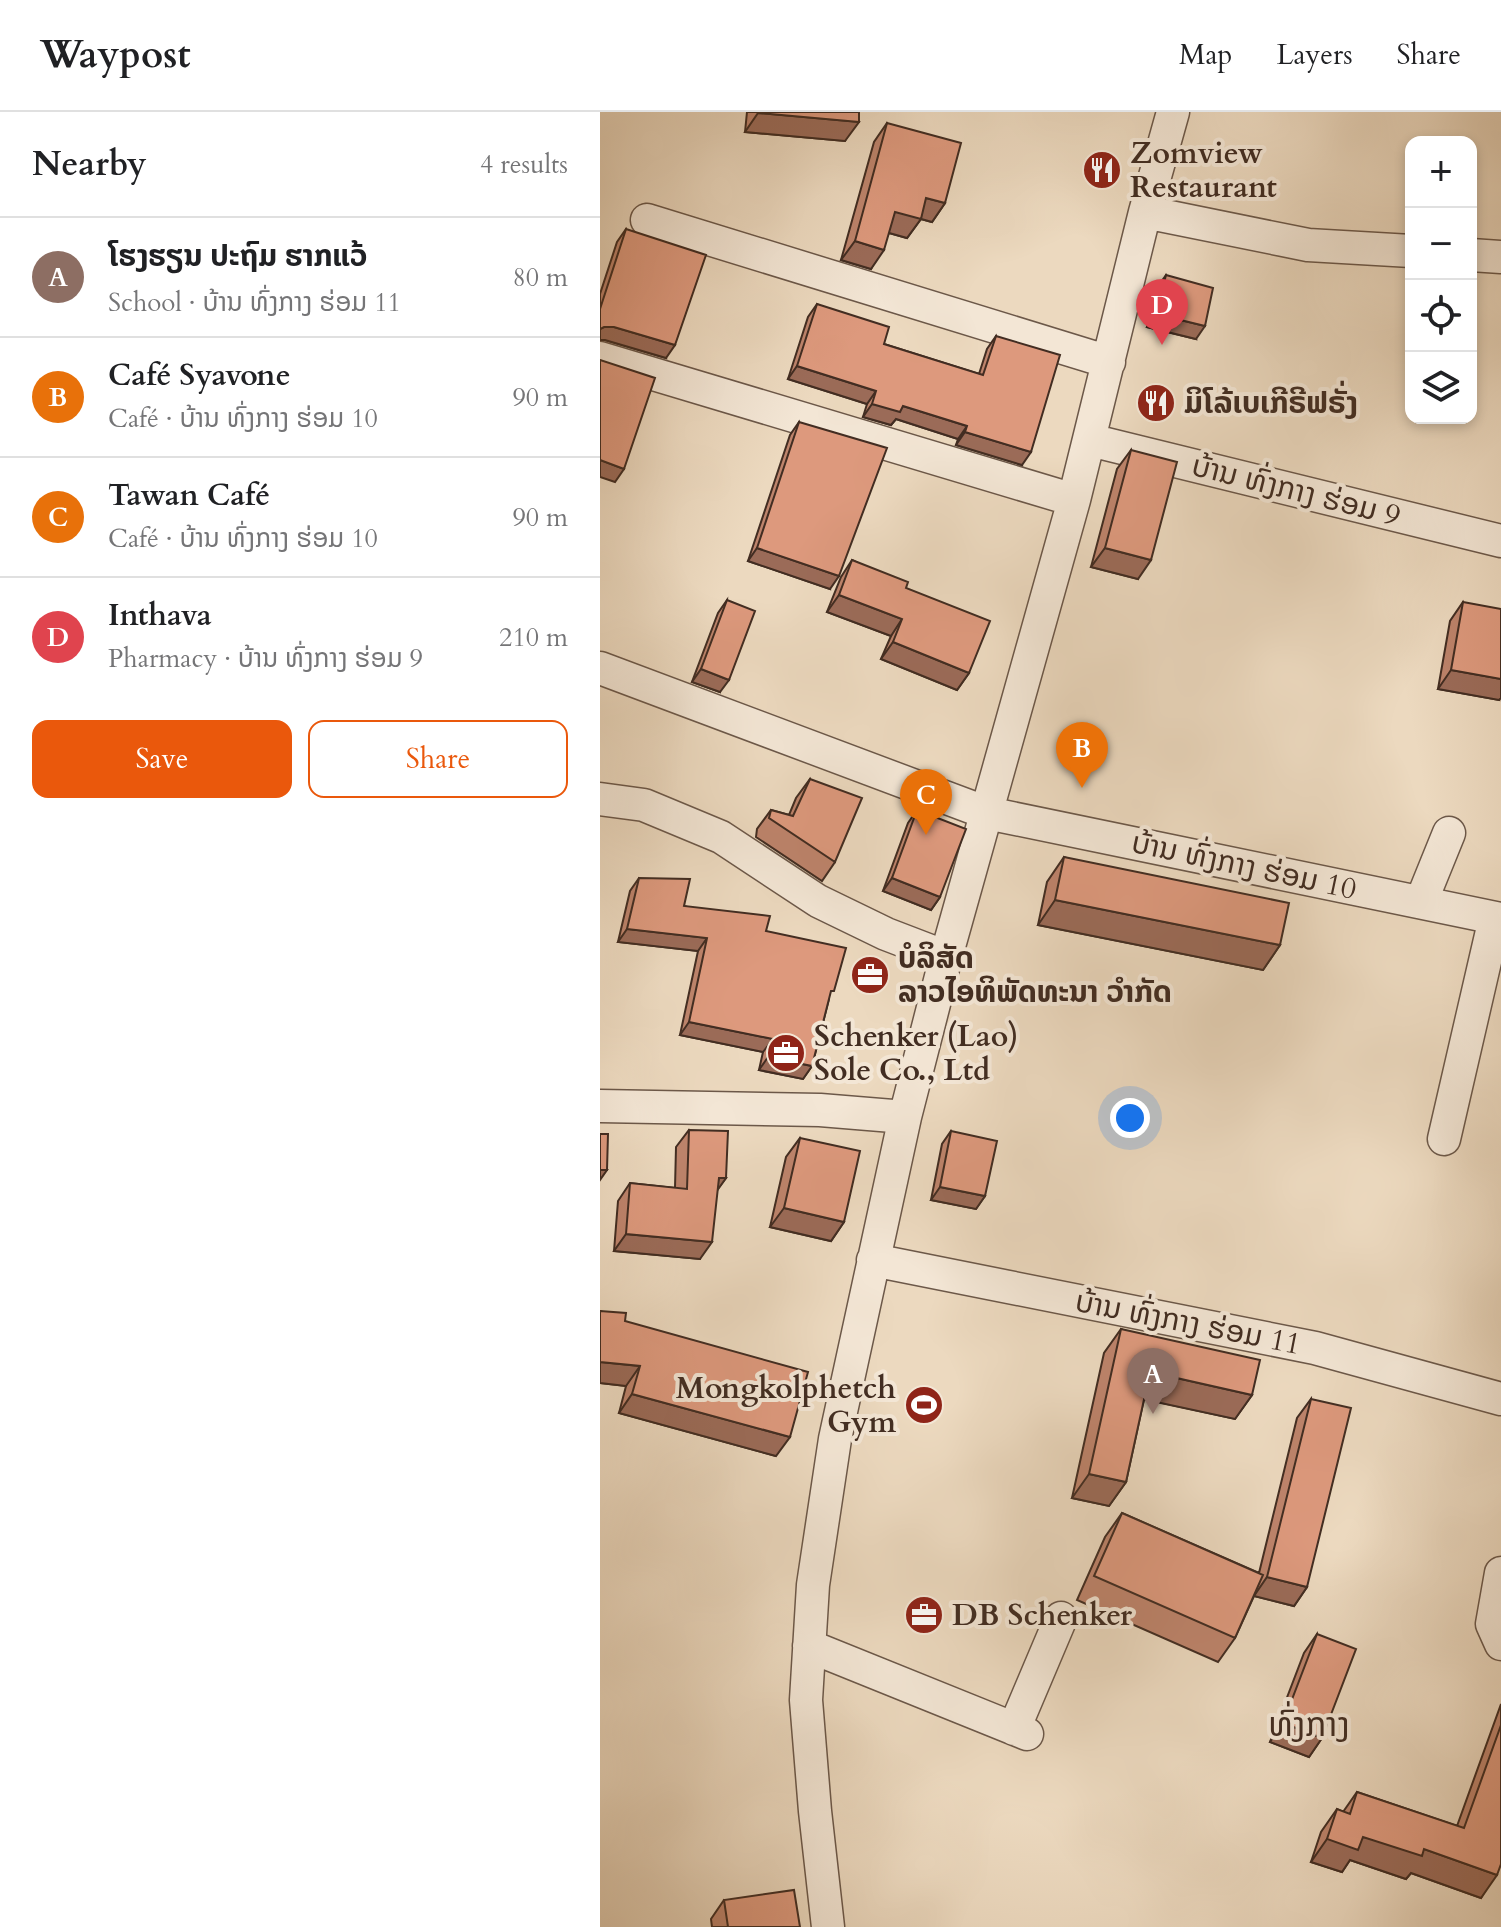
<!DOCTYPE html>
<html lang="en">
<head>
<meta charset="utf-8">
<style>
  :root { --surface:#fff; --page:#f2f2f2; --text:#202124; --muted:#757577; --line:#e0e0e0; --accent:#ea580c }
  body { margin:0; font-family:Cardo,"Noto Sans Lao",serif; background:var(--page); color:var(--text) }
  .controls { position:absolute; right:24px; top:24px; display:grid; overflow:hidden; border-radius:16px; box-shadow:0 4px 12px #0003 }
  .controls button { width:72px; height:72px; display:grid; place-items:center; padding:0; border:0; border-bottom:2px solid var(--line); background:var(--surface); color:var(--text); font:40px sans-serif }
  .you { position:absolute; left:530px; top:1006px; width:28px; height:28px; margin:-20px; border:6px solid #fff; border-radius:50%; background:#1a73e8; box-shadow:0 0 0 12px #1a73e833 }
  .badge { display:grid; place-items:center; width:52px; height:52px; border-radius:50%; background:var(--accent); color:#fff; font-size:26px; font-weight:700 }
  .pin { position:absolute; translate:-50% -66px; filter:drop-shadow(0 2px 4px #0008) }
  .pin::after { content:''; position:absolute; top:42px; width:28px; height:24px; background:inherit; clip-path:polygon(0 0,100% 0,50% 100%) }
  .list { margin:0; padding:0; list-style:none }
  h2 { display:flex; justify-content:space-between; align-items:center; height:104px; margin:0; padding:0 32px; font-size:34px }
  h2 small { font-size:26px; font-weight:400; color:var(--muted) }
  .list li { display:grid; grid-template-columns:52px 1fr auto; gap:24px; align-items:center; box-sizing:border-box; height:120px; padding:0 32px; border-top:2px solid var(--line) }
  .list b { display:block; font-size:30px; white-space:nowrap }
  .list p { margin:0; font-size:26px; white-space:nowrap; color:var(--muted) }
  .list em { font-size:26px; font-style:normal; color:var(--muted) }
  .actions { display:flex; gap:16px; padding:24px 32px }
  .actions a { flex:1; padding:18px 0; border:2px solid var(--accent); border-radius:16px; text-align:center; font-size:28px; color:var(--accent) }
  .actions .main { background:var(--accent); color:#fff }
  .icon { flex:none; width:44px; height:44px; fill:none; stroke:currentColor; stroke-width:2; stroke-linecap:round; stroke-linejoin:round }
  .map { position:relative; flex:none; width:901px; height:1815px; overflow:hidden }
  header { display:flex; align-items:center; gap:48px; box-sizing:border-box; height:112px; padding:0 40px; background:var(--surface); border-bottom:2px solid var(--line) }
  header strong { font-size:38px }
  nav { display:flex; gap:44px; margin-inline-start:auto; font-size:28px }
  main { display:flex }
  aside { flex:1; background:var(--surface) }
  .map>svg:first-child { display:block }
  .lines { fill:none; stroke-linecap:round; stroke-linejoin:round }
  .minor-casing { stroke:#6c5849; stroke-width:35 }
  .minor { stroke:#f3e6d5; stroke-width:32 }
  .wall { fill:#be846c; stroke:#422d22; stroke-width:2 }
  .shaded-wall { fill:#9b6b58; stroke:#422d22; stroke-width:2 }
  .building { fill:#dd997d; stroke:#422d22; stroke-width:2 }
  .labels { text-anchor:middle; dominant-baseline:central; stroke-width:8; stroke-linejoin:round; paint-order:stroke }
  .poi-label { font-size:30px; font-weight:bold; fill:#422d22; stroke:#f3e6d5; text-anchor:start }
  .street-label { font-size:30px; fill:#422d22; stroke:#f3e6d5 }
  .quarter-label { font-size:34px; fill:#422d22; stroke:#f3e6d5 }
</style>
</head>
<body>
<header>
<strong>Waypost</strong>
<nav><a>Map</a><a>Layers</a><a>Share</a></nav>
</header>
<main>
<aside>
<h2>Nearby<small>4 results</small></h2>
<ul class="list">
<li><span class="badge" style="background:#8d6e63">A</span><div><b>ໂຮງຮຽນ ປະຖົມ ຮາກແ້ວ</b><p>School · ບ້ານ ທົ່ງກາງ ຮ່ອມ 11</p></div><em>80 m</em></li>
<li><span class="badge" style="background:#e8710a">B</span><div><b>Café Syavone</b><p>Café · ບ້ານ ທົ່ງກາງ ຮ່ອມ 10</p></div><em>90 m</em></li>
<li><span class="badge" style="background:#e8710a">C</span><div><b>Tawan Café</b><p>Café · ບ້ານ ທົ່ງກາງ ຮ່ອມ 10</p></div><em>90 m</em></li>
<li><span class="badge" style="background:#e0444e">D</span><div><b>Inthava</b><p>Pharmacy · ບ້ານ ທົ່ງກາງ ຮ່ອມ 9</p></div><em>210 m</em></li>
</ul>
<div class="actions"><a class="main">Save</a><a>Share</a></div>
</aside>
<div class="map">
<svg width="901" height="1815" viewBox="0 0 901 1815">
  <rect width="100%" height="100%" fill="#ecd9bf"/>
  <filter id="stains"><feTurbulence type="fractalNoise" baseFrequency=".0025" numOctaves="4"/><feColorMatrix values="0 0 0 0 .2 0 0 0 0 .09 0 0 0 0 .02 0 0 0 .5 -.17"/></filter>
  <radialGradient id="worn" r=".72"><stop offset=".6" stop-color="#630" stop-opacity="0"/><stop offset="1" stop-color="#630" stop-opacity=".3"/></radialGradient>
  <g class="lines">
    <!-- minor casing -->
    <g class="minor-casing">
      <path id="minor" d="M 545,100 L 708,133 L 811,139
        M 47,108 L 509,250
        M 871,143 L 901,145
        M 0,246 L 474,388
        M 490,328 L 901,429
        M 0,556 L 387,701 L 901,807
        M 0,687 L 44,693 L 121,725 L 218,789 L 286,822 L 346,845
        M 821,790 L 849,721
        M 0,994 L 220,998 L 305,1005
        M 844,1027 L 895,806
        M 273,1148 L 715,1236 L 901,1287
        M 901,1461 L 892,1512 L 901,1532
        M 209,1534 L 427,1622
        M 414,1617 L 461,1506
        M 228,1815 L 215,1699 L 206,1588 L 213,1473 L 235,1327 L 305,1005 L 346,845 L 474,388 L 545,100 L 573,0"/>
    </g>
    <!-- minor -->
    <use href="#minor" class="minor"/>
  </g>
  <!-- wall -->
  <path class="wall" d="M 147,0 L 259,0 L 245,29 L 145,20 Z
    M 287,11 L 345,91 L 332,110 L 321,107 L 307,126 L 289,121 L 271,157 L 241,148 L 274,30 Z
    M 26,117 L 66,246 L 5,228 L 0,228 L 0,182 L 17,130 Z
    M 566,163 L 596,227 L 547,215 L 557,176 Z
    M 217,192 L 284,232 L 379,262 L 387,237 L 396,224 L 422,353 L 356,333 L 358,327 L 296,307 L 291,313 L 263,305 L 267,292 L 188,267 L 208,205 Z
    M 199,310 L 230,477 L 148,449 L 190,323 Z
    M 531,338 L 538,467 L 491,455 L 517,357 Z
    M 252,448 L 306,476 L 369,561 L 357,578 L 281,547 L 291,524 L 227,500 L 241,465 Z
    M 127,488 L 120,580 L 92,570 L 118,501 Z
    M 863,490 L 899,588 L 838,577 L 850,509 Z
    M 210,667 L 235,750 L 222,769 L 156,725 L 157,717 L 171,698 L 189,703 L 196,686 Z
    M 317,698 L 340,785 L 331,798 L 283,779 L 308,711 Z
    M 464,745 L 680,833 L 663,858 L 438,813 L 447,770 Z
    M 39,766 L 84,794 L 166,819 L 229,887 L 212,954 L 203,967 L 159,958 L 163,940 L 80,923 L 98,839 L 18,830 L 30,779 Z
    M 89,1018 L 126,1066 L 117,1078 L 100,1147 L 14,1139 L 18,1089 L 30,1071 L 75,1076 L 76,1035 Z
    M 351,1019 L 385,1084 L 376,1097 L 331,1088 L 342,1032 Z
    M 200,1026 L 244,1110 L 231,1129 L 170,1115 L 186,1045 Z
    M 0,1199 L 25,1209 L 176,1344 L 19,1301 L 26,1274 L 0,1271 Z
    M 521,1217 L 652,1283 L 635,1307 L 544,1287 L 526,1370 L 509,1394 L 472,1386 L 504,1241 Z
    M 711,1287 L 707,1475 L 694,1494 L 654,1484 L 635,1526 L 618,1550 L 477,1488 L 505,1425 L 522,1401 L 659,1461 L 697,1306 Z
    M 717,1522 L 722,1626 L 709,1645 L 670,1630 L 704,1541 Z
    M 901,1592 L 901,1752 L 881,1786 L 811,1761 L 806,1767 L 750,1748 L 742,1760 L 711,1750 L 721,1720 L 737,1697 L 743,1700 L 757,1680 L 857,1714 Z
    M 124,1788 L 200,1815 L 112,1815 L 111,1807 Z"/>
  <!-- shaded-wall -->
  <path class="shaded-wall" d="M 158,1 L 259,10 L 245,29 L 145,20 Z
    M 326,86 L 345,91 L 332,110 L 321,107 L 307,126 L 282,119 L 295,100 Z
    M 255,129 L 284,138 L 271,157 L 241,148 Z
    M 556,202 L 605,214 L 596,227 L 547,215 Z
    M 4,215 L 14,215 L 75,233 L 66,246 L 5,228 L 0,228 L 0,217 Z
    M 197,254 L 276,279 L 267,292 L 188,267 Z
    M 272,292 L 303,294 L 367,314 L 358,327 L 296,307 L 291,313 L 263,305 Z
    M 365,320 L 431,340 L 422,353 L 356,333 Z
    M 0,348 L 24,357 L 15,370 L 0,365 Z
    M 157,436 L 239,464 L 230,477 L 148,449 Z
    M 505,436 L 551,448 L 538,467 L 491,455 Z
    M 239,483 L 302,507 L 291,524 L 227,500 Z
    M 293,530 L 369,561 L 357,578 L 281,547 Z
    M 101,557 L 129,568 L 120,580 L 92,570 Z
    M 851,558 L 901,567 L 901,586 L 899,588 L 838,577 Z
    M 292,766 L 340,785 L 331,798 L 283,779 Z
    M 455,788 L 680,833 L 663,858 L 438,813 Z
    M 27,817 L 107,826 L 98,839 L 18,830 Z
    M 89,910 L 173,927 L 163,940 L 80,923 Z
    M 168,945 L 212,954 L 203,967 L 159,958 Z
    M 0,1058 L 7,1058 L 0,1068 Z
    M 119,1066 L 126,1066 L 114,1083 Z
    M 340,1075 L 385,1084 L 376,1097 L 331,1088 Z
    M 184,1096 L 244,1110 L 231,1129 L 170,1115 Z
    M 26,1122 L 112,1130 L 100,1147 L 14,1139 Z
    M 0,1250 L 40,1254 L 26,1274 L 0,1271 Z
    M 550,1260 L 652,1283 L 635,1307 L 533,1285 Z
    M 32,1282 L 190,1325 L 176,1344 L 19,1301 Z
    M 489,1362 L 526,1370 L 509,1394 L 472,1386 Z
    M 667,1465 L 707,1475 L 694,1494 L 654,1484 Z
    M 683,1611 L 722,1626 L 709,1645 L 670,1630 Z
    M 763,1725 L 824,1737 L 897,1763 L 881,1786 L 811,1761 L 806,1767 L 750,1748 L 742,1760 L 711,1750 L 727,1727 Z"/>
  <!-- building -->
  <path class="building" d="M 158,0 L 259,0 L 259,10 L 158,1 Z
    M 287,11 L 361,31 L 345,91 L 326,86 L 321,107 L 295,100 L 284,138 L 255,129 Z
    M 26,117 L 106,143 L 75,233 L 14,215 L 4,215 L 0,217 L 0,197 Z
    M 566,163 L 613,176 L 605,214 L 556,202 Z
    M 217,192 L 289,215 L 284,232 L 383,263 L 396,224 L 460,243 L 431,340 L 365,320 L 367,314 L 303,294 L 300,300 L 272,292 L 276,279 L 197,254 Z
    M 0,248 L 55,266 L 24,357 L 0,348 Z
    M 199,310 L 287,336 L 239,464 L 157,436 Z
    M 531,338 L 577,350 L 551,448 L 505,436 Z
    M 252,448 L 308,470 L 306,476 L 390,509 L 369,561 L 293,530 L 302,507 L 239,483 Z
    M 127,488 L 155,499 L 129,568 L 101,557 Z
    M 863,490 L 901,497 L 901,567 L 851,558 Z
    M 210,667 L 262,686 L 235,750 L 169,706 L 171,698 L 193,704 Z
    M 317,698 L 366,717 L 340,785 L 292,766 Z
    M 464,745 L 689,791 L 680,833 L 455,788 Z
    M 39,766 L 90,767 L 84,794 L 170,804 L 166,819 L 246,836 L 234,879 L 231,879 L 212,954 L 168,945 L 173,927 L 89,910 L 107,826 L 27,817 Z
    M 89,1018 L 128,1019 L 126,1066 L 119,1066 L 112,1130 L 26,1122 L 30,1071 L 87,1077 Z
    M 351,1019 L 397,1029 L 385,1084 L 340,1075 Z
    M 0,1022 L 8,1022 L 7,1058 L 0,1058 Z
    M 200,1026 L 260,1039 L 244,1110 L 184,1096 Z
    M 0,1199 L 26,1201 L 25,1209 L 208,1260 L 190,1325 L 32,1282 L 40,1254 L 0,1250 Z
    M 521,1217 L 660,1248 L 652,1283 L 550,1260 L 526,1370 L 489,1362 Z
    M 711,1287 L 751,1296 L 707,1475 L 667,1465 Z
    M 522,1401 L 663,1463 L 635,1526 L 494,1464 Z
    M 717,1522 L 756,1537 L 722,1626 L 683,1611 Z
    M 901,1613 L 901,1752 L 897,1763 L 824,1737 L 822,1744 L 763,1725 L 758,1738 L 727,1727 L 737,1697 L 750,1702 L 757,1680 L 864,1716 Z
    M 194,1778 L 200,1815 L 128,1815 L 124,1788 Z"/>
  <!-- icons -->
  <defs>
    <g id="restaurant-disc" transform="scale(2)"><circle r="9.5" fill="#8f2418" stroke="#f3e6d5"/><path d="M-5-6h1v4h1v-4h1v4h1v-4h1v5L-1.5 .5V6h-2V.5L-5-1ZM5-6V6H3V1.5H1.5Q1.5-4 5-6Z" fill="#fff"/></g>
    <g id="office-disc" transform="scale(2)"><circle r="9.5" fill="#8f2418" stroke="#f3e6d5"/><path d="M-6-3h4V-5.5h4V-3h4V5H-6ZM-1-4.5V-3h2v-1.5ZM-6 0V1H6V0Z" fill="#fff"/></g>
    <g id="stadium-disc" transform="scale(2)"><circle r="9.5" fill="#8f2418" stroke="#f3e6d5"/><path d="M0-5a6.5 5 0 1 0 0 10a6.5 5 0 1 0 0-10ZM-3.5-1.8h7v3.6h-7Z" fill="#fff"/></g>
  </defs>
  <g fill-rule="evenodd">
    <use href="#restaurant-disc" x="502" y="58"/>
    <use href="#restaurant-disc" x="556" y="291"/>
    <use href="#office-disc" x="270" y="863"/>
    <use href="#office-disc" x="186" y="941"/>
    <use href="#stadium-disc" x="324" y="1293"/>
    <use href="#office-disc" x="324" y="1503"/>
  </g>
  <g class="labels">
    <!-- poi labels -->
    <g class="poi-label">
      <text x="530" y="41">Zomview<tspan x="530" dy="34">Restaurant</tspan></text>
      <text x="584" y="291">ມິໂລ້ເບເກີຣີຟຣັ່ງ</text>
      <text x="298" y="846">ບໍລິສັດ<tspan x="298" dy="34">ລາວໄອທິພັດທະນາ ວຳກັດ</tspan></text>
      <text x="214" y="924">Schenker (Lao)<tspan x="214" dy="34">Sole Co., Ltd</tspan></text>
      <text x="296" y="1276" text-anchor="end">Mongkolphetch<tspan x="296" dy="34">Gym</tspan></text>
      <text x="352" y="1503">DB Schenker</text>
    </g>
    <!-- street labels -->
    <g class="street-label">
      <text transform="translate(696 379) rotate(14)">ບ້ານ ທົ່ງກາງ ຮ່ອມ 9</text>
      <text transform="translate(644 754) rotate(12)">ບ້ານ ທົ່ງກາງ ຮ່ອມ 10</text>
      <text transform="translate(588 1211) rotate(11)">ບ້ານ ທົ່ງກາງ ຮ່ອມ 11</text>
    </g>
    <!-- quarter labels -->
    <g class="quarter-label">
      <text x="709" y="1613">ທົ່ງກາງ</text>
    </g>
  </g>
  <rect width="100%" height="100%" filter="url(#stains)"/>
  <rect width="100%" height="100%" fill="url(#worn)"/>
</svg>
<div class="controls">
<button>+</button>
<button>−</button>
<button><svg class="icon" aria-label="locate" viewBox="0 0 24 24"><circle cx="12" cy="12" r="6"/><path d="M12 2v4M12 18v4M2 12h4M18 12h4"/></svg></button>
<button><svg class="icon" aria-label="layers" viewBox="0 0 24 24"><path d="M12 4l9 5-9 5-9-5zM3 14l9 5 9-5"/></svg></button>
</div>
<div class="you"></div>
<div class="pin badge" style="left:553px;top:1302px;background:#8d6e63">A</div>
<div class="pin badge" style="left:482px;top:676px;background:#e8710a">B</div>
<div class="pin badge" style="left:326px;top:723px;background:#e8710a">C</div>
<div class="pin badge" style="left:562px;top:233px;background:#e0444e">D</div>
</div>
</main>
</body>
</html>
